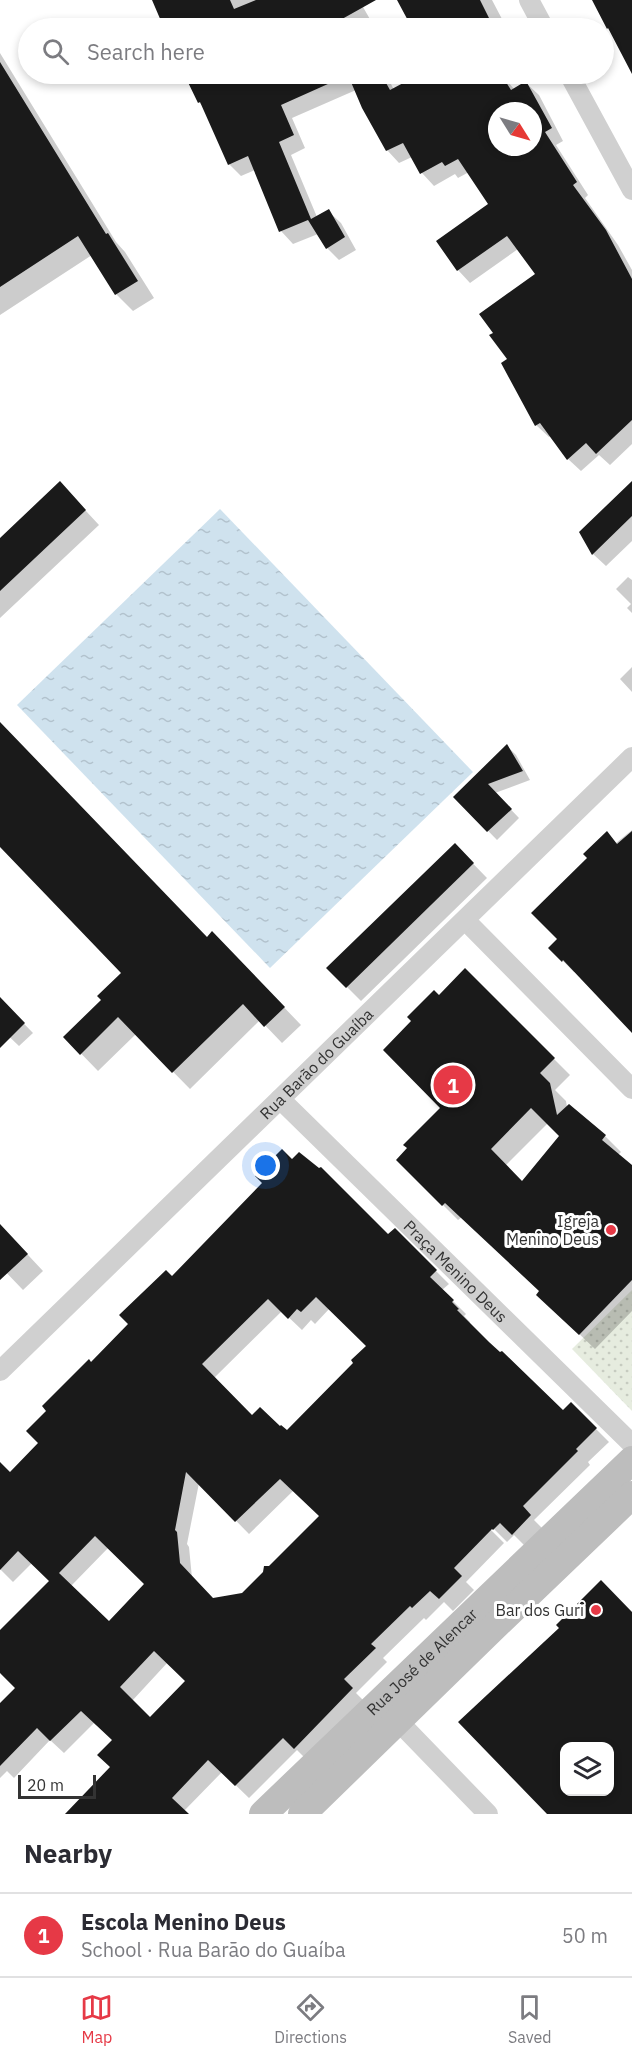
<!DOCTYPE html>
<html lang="en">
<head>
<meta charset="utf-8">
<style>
  :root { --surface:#fff; --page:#f7f7f7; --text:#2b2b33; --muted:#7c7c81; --line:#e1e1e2; --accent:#e63946 }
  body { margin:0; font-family:"IBM Plex Sans",sans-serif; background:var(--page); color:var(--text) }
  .controls { position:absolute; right:18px; bottom:18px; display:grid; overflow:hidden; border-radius:12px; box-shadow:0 3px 9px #0003 }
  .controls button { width:54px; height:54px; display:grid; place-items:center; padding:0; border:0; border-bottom:2px solid var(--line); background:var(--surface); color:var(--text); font:30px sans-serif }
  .compass { position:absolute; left:488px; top:102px; width:54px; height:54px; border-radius:50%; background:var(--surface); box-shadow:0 3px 9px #0003; rotate:127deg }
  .scale { position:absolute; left:18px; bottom:15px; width:78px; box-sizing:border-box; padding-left:6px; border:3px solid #333; border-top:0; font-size:16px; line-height:21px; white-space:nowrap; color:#333; -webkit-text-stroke:4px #fff; paint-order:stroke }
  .you { position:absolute; left:266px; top:1166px; width:21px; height:21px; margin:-15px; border:4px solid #fff; border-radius:50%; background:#1a73e8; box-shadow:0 0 0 9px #1a73e833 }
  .badge { display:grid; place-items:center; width:39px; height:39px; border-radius:50%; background:var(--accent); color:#fff; font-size:20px; font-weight:700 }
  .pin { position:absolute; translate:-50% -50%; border:3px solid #fff; box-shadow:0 2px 6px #0006 }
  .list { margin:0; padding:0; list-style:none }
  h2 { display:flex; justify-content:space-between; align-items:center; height:78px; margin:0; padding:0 24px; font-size:26px }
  h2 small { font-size:20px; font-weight:400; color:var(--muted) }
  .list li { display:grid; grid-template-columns:39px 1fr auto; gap:18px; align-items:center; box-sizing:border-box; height:84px; padding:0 24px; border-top:2px solid var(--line) }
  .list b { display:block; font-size:22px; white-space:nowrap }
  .list p { margin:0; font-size:20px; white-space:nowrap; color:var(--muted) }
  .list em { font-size:20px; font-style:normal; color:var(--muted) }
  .icon { flex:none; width:33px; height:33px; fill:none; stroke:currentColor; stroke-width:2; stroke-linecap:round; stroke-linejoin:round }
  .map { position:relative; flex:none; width:632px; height:1814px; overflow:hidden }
  .search { position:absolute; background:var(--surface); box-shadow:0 3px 9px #0003; left:18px; right:18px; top:18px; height:66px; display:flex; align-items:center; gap:15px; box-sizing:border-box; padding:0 21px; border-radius:33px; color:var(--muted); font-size:22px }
  .sheet { height:162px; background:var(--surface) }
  nav { display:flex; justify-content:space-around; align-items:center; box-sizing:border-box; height:84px; border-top:2px solid var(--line); background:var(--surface); font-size:16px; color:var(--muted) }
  nav a { display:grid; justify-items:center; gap:3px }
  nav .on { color:var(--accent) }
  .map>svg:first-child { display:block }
  .park { fill:url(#park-dots) }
  .water { fill:url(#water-ripples) }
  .shadow { fill:#0003; fill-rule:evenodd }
  .building { fill:#1a1a1a; fill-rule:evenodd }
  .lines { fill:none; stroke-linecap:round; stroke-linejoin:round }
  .minor { stroke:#d0d0d0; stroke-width:20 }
  .secondary { stroke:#bdbdbd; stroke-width:28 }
  .poi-dot { fill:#e63946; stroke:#fff; stroke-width:2 }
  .labels { text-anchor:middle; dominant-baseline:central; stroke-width:6; stroke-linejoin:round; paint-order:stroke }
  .street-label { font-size:16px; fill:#333; stroke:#fff }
  .poi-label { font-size:16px; fill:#333; stroke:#fff; text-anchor:end }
</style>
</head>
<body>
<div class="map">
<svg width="632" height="1814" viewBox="0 0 632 1814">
  <defs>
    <pattern id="park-dots" width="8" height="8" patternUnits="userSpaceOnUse" patternTransform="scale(1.5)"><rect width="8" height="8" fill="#e6ecdf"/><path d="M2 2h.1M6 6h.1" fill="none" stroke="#c6cbc0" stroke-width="1.8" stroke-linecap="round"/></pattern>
    <pattern id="water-ripples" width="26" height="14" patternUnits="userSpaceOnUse" patternTransform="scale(1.5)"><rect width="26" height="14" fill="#cfe2ee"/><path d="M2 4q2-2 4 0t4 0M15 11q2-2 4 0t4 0" fill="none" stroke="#b2c2cd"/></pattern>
  </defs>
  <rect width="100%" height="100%" fill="#fff"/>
  <!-- park -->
  <path class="park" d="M 632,1290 L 632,1411 L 572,1349 Z"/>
  <!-- water -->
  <path class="water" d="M 220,509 L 473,772 L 270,968 L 17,705 Z"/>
  <!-- shadow -->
  <path class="shadow" d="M 153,0 L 359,0 L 375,28 L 166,28 Z
    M 406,0 L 492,0 L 502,19 L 496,22 L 500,28 L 413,28 L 400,3 Z
    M 0,53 L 116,242 L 125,252 L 154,298 L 133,311 L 116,294 L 92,255 L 0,315 Z
    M 186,74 L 386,74 L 394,90 L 423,74 L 501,74 L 514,89 L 526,83 L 539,95 L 563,141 L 556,145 L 588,195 L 585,198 L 618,245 L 632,270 L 632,444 L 610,465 L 599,455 L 581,471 L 568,459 L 551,436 L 549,437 L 536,425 L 509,359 L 537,275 L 518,249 L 470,283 L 458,270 L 438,242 L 490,204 L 469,172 L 458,178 L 455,174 L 434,186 L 422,173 L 412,157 L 399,163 L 387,150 L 356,90 L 292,118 L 305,148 L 291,155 L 317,217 L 328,211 L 341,223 L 356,250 L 339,260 L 327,248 L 318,234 L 293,244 L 281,231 L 255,170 L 241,176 L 229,164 L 205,108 L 199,102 ZM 497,111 L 533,111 L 533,147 L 497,147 Z
    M 632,483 L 632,541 L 606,566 L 593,554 L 581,532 Z
    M 73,497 L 99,525 L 0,618 L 0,540 Z
    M 628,577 L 632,580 L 632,613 L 627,608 L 631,604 L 616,589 Z
    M 632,667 L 632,692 L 620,679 Z
    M 0,723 L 207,938 L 229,950 L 301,1025 L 282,1043 L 260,1020 L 190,1089 L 136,1034 L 98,1071 L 65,1037 L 103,1000 L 123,973 L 0,845 Z
    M 507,746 L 516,755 L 530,780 L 495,793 L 519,818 L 497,840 L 455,797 Z
    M 632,830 L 632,1032 L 575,971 L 574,972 L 550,948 L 559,939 L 616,843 Z
    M 455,845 L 487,878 L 361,1001 L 328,968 Z
    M 465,970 L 570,1075 L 555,1090 L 566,1101 L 567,1107 L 569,1106 L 605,1136 L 621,1152 L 618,1155 L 632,1167 L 632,1311 L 595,1349 L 554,1310 L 541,1292 L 462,1217 L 458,1220 L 398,1160 L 443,1108 L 439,997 ZM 548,1123 L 561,1136 L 522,1183 L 505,1166 Z
    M 0,999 L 33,1033 L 19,1046 L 0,1028 Z
    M 0,1225 L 43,1271 L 23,1290 L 0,1266 Z
    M 395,1230 L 449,1284 L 442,1290 L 466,1314 L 464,1316 L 470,1322 L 469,1324 L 563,1412 L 571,1404 L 609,1442 L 588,1462 L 590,1465 L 534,1520 L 543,1529 L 525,1546 L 514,1535 L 507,1542 L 489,1524 L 487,1526 L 504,1543 L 466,1582 L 474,1590 L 453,1611 L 444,1602 L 426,1620 L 424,1618 L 383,1658 L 387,1662 L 356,1693 L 365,1702 L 308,1761 L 297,1750 L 249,1798 L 222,1772 L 184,1811 L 187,1814 L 67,1814 L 112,1768 L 114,1740 L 95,1722 L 64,1753 L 50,1740 L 14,1778 L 7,1771 L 0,1778 L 0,1705 L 17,1688 L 0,1671 L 0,1632 L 51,1581 L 32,1563 L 13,1582 L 0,1569 L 0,1476 L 10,1474 L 40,1443 L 91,1364 L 172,1278 L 388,1236 ZM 330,1308 L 368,1346 L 355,1363 L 287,1432 L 252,1417 L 214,1378 L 282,1311 L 302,1330 L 311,1320 L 315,1324 ZM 199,1483 L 249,1534 L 294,1490 L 321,1517 L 243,1594 L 213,1599 L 192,1578 L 189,1547 L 187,1544 ZM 109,1547 L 146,1584 L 109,1624 L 71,1586 ZM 168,1662 L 187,1681 L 150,1719 L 132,1701 Z
    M 632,1612 L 632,1814 L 549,1814 L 460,1722 ZM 564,1746 L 610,1746 L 610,1792 L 564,1792 Z"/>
  <!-- building -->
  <path class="building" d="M 152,0 L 230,0 L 234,9 L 256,0 L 376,0 L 326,28 L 308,28 L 304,18 L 281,28 L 164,28 Z
    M 397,0 L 480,0 L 490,20 L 473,28 L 412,28 Z
    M 592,0 L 632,0 L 632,74 L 608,28 L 607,29 Z
    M 0,62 L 106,234 L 108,233 L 138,281 L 115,295 L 78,236 L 0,287 Z
    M 184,74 L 381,74 L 390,90 L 420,74 L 501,74 L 511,90 L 526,81 L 552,128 L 545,132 L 577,182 L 573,185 L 606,230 L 632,279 L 632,420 L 596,454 L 586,443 L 567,460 L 540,423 L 535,426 L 501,363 L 507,359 L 489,335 L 493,333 L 479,314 L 535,274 L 507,236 L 457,271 L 436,241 L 488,204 L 458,159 L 445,166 L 442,162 L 420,174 L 403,143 L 386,151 L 362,108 L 348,75 L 281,105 L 294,135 L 279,142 L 311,219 L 329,209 L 345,237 L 326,249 L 308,220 L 279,232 L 248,156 L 228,165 L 200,102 L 198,103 ZM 497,111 L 533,111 L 533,147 L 497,147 Z
    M 60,481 L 86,510 L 0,591 L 0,538 Z
    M 632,481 L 632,516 L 592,555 L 579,532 Z
    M 0,722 L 207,937 L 212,931 L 285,1007 L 264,1027 L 243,1004 L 172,1073 L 118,1017 L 80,1055 L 63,1037 L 101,1000 L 97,996 L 121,973 L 0,847 Z
    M 507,744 L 523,771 L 488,784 L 512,809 L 487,832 L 453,797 Z
    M 607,831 L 617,844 L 632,831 L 632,1033 L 563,960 L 562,962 L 548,948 L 557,939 L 531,913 L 587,858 L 583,854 Z
    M 455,843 L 474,863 L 346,988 L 326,968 Z
    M 465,968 L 555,1058 L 540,1073 L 550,1083 L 557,1115 L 569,1104 L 606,1135 L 602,1140 L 632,1165 L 632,1280 L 579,1335 L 536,1295 L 539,1291 L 445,1203 L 442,1206 L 396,1160 L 407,1148 L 403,1145 L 440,1108 L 383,1050 L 411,1021 L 407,1017 L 434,990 L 439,995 ZM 531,1108 L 559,1136 L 522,1181 L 491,1149 Z
    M 0,997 L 25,1023 L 0,1048 Z
    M 282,1149 L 292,1159 L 299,1152 L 319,1168 L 321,1167 L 388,1234 L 395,1228 L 437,1270 L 430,1277 L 454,1300 L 452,1302 L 459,1309 L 457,1310 L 489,1342 L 500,1352 L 502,1351 L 563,1410 L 571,1402 L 597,1428 L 576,1449 L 578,1451 L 523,1506 L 531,1515 L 512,1535 L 500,1523 L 493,1530 L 492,1529 L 454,1568 L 462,1576 L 439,1599 L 430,1591 L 412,1608 L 410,1606 L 371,1644 L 376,1648 L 344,1679 L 353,1688 L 294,1749 L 283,1738 L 235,1786 L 208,1760 L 172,1798 L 189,1814 L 65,1814 L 110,1767 L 97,1755 L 112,1740 L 81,1711 L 50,1741 L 37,1728 L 0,1766 L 0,1703 L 15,1688 L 0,1673 L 0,1630 L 49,1581 L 18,1551 L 0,1570 L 0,1462 L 10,1472 L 38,1443 L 26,1431 L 46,1411 L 42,1406 L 89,1359 L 91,1362 L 128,1324 L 119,1315 L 166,1270 L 172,1276 L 262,1183 L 255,1176 ZM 316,1297 L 366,1346 L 351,1360 L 353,1363 L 287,1430 L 281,1425 L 280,1426 L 260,1407 L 252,1415 L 202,1364 L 268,1299 L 288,1319 L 297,1309 L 301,1312 ZM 186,1472 L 235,1522 L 280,1479 L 319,1516 L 269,1566 L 264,1566 L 263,1572 L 242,1593 L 213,1598 L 180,1563 L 177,1532 L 175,1530 ZM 95,1536 L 144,1584 L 109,1621 L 59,1573 ZM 154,1651 L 185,1681 L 150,1717 L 120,1687 Z
    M 0,1224 L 28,1254 L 0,1280 Z
    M 601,1580 L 632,1612 L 632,1814 L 547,1814 L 458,1722 L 559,1628 L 556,1625 ZM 564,1746 L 609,1746 L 609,1791 L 564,1791 Z"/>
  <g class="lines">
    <!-- minor -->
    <g class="minor">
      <path d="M 529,0 L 544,28"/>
      <path d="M 569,74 L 632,190"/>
      <path d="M 465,920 L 632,1089"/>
      <path id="s1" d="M 280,1099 L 632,1444"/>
      <path id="s2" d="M 0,1371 L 632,757"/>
      <path d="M 398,1721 L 488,1814"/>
    </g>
    <!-- secondary -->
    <g class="secondary">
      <path id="s3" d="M 263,1814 L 632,1460"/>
      <path d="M 302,1814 L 494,1627 L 632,1495"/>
    </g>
  </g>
  <!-- markers -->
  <g class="poi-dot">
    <circle cx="611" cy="1230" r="6"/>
    <circle cx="596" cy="1610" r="6"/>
  </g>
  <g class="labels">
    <!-- street labels -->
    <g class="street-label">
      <text stroke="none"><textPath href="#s2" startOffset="441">Rua Barão do Guaíba</textPath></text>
      <text stroke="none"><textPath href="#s1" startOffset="246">Praça Menino Deus</textPath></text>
      <text stroke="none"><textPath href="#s3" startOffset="220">Rua José de Alencar</textPath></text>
    </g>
    <!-- poi labels -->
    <g class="poi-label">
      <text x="599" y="1221">Igreja<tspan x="599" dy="18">Menino Deus</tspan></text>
      <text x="584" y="1610">Bar dos Guri</text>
    </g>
  </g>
</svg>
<div class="controls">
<button><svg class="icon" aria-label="layers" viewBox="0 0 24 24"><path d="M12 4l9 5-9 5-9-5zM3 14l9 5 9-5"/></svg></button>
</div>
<svg class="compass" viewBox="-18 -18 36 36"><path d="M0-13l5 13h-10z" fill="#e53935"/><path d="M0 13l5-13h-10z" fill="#7c7c81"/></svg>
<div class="scale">20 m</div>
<div class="you"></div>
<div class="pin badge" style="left:453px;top:1085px">1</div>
<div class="search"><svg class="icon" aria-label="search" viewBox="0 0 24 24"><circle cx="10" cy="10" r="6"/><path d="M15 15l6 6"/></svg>Search here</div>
</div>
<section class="sheet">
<h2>Nearby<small></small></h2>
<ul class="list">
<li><span class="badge">1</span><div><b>Escola Menino Deus</b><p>School · Rua Barão do Guaíba</p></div><em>50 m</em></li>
</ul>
</section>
<nav>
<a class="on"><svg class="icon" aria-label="map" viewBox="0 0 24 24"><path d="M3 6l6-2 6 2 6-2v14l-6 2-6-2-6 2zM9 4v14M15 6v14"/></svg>Map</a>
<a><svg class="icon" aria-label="directions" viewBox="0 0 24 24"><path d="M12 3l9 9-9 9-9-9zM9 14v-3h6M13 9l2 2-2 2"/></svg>Directions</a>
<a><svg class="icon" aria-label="saved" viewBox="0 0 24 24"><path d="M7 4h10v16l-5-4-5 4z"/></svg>Saved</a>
</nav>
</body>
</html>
